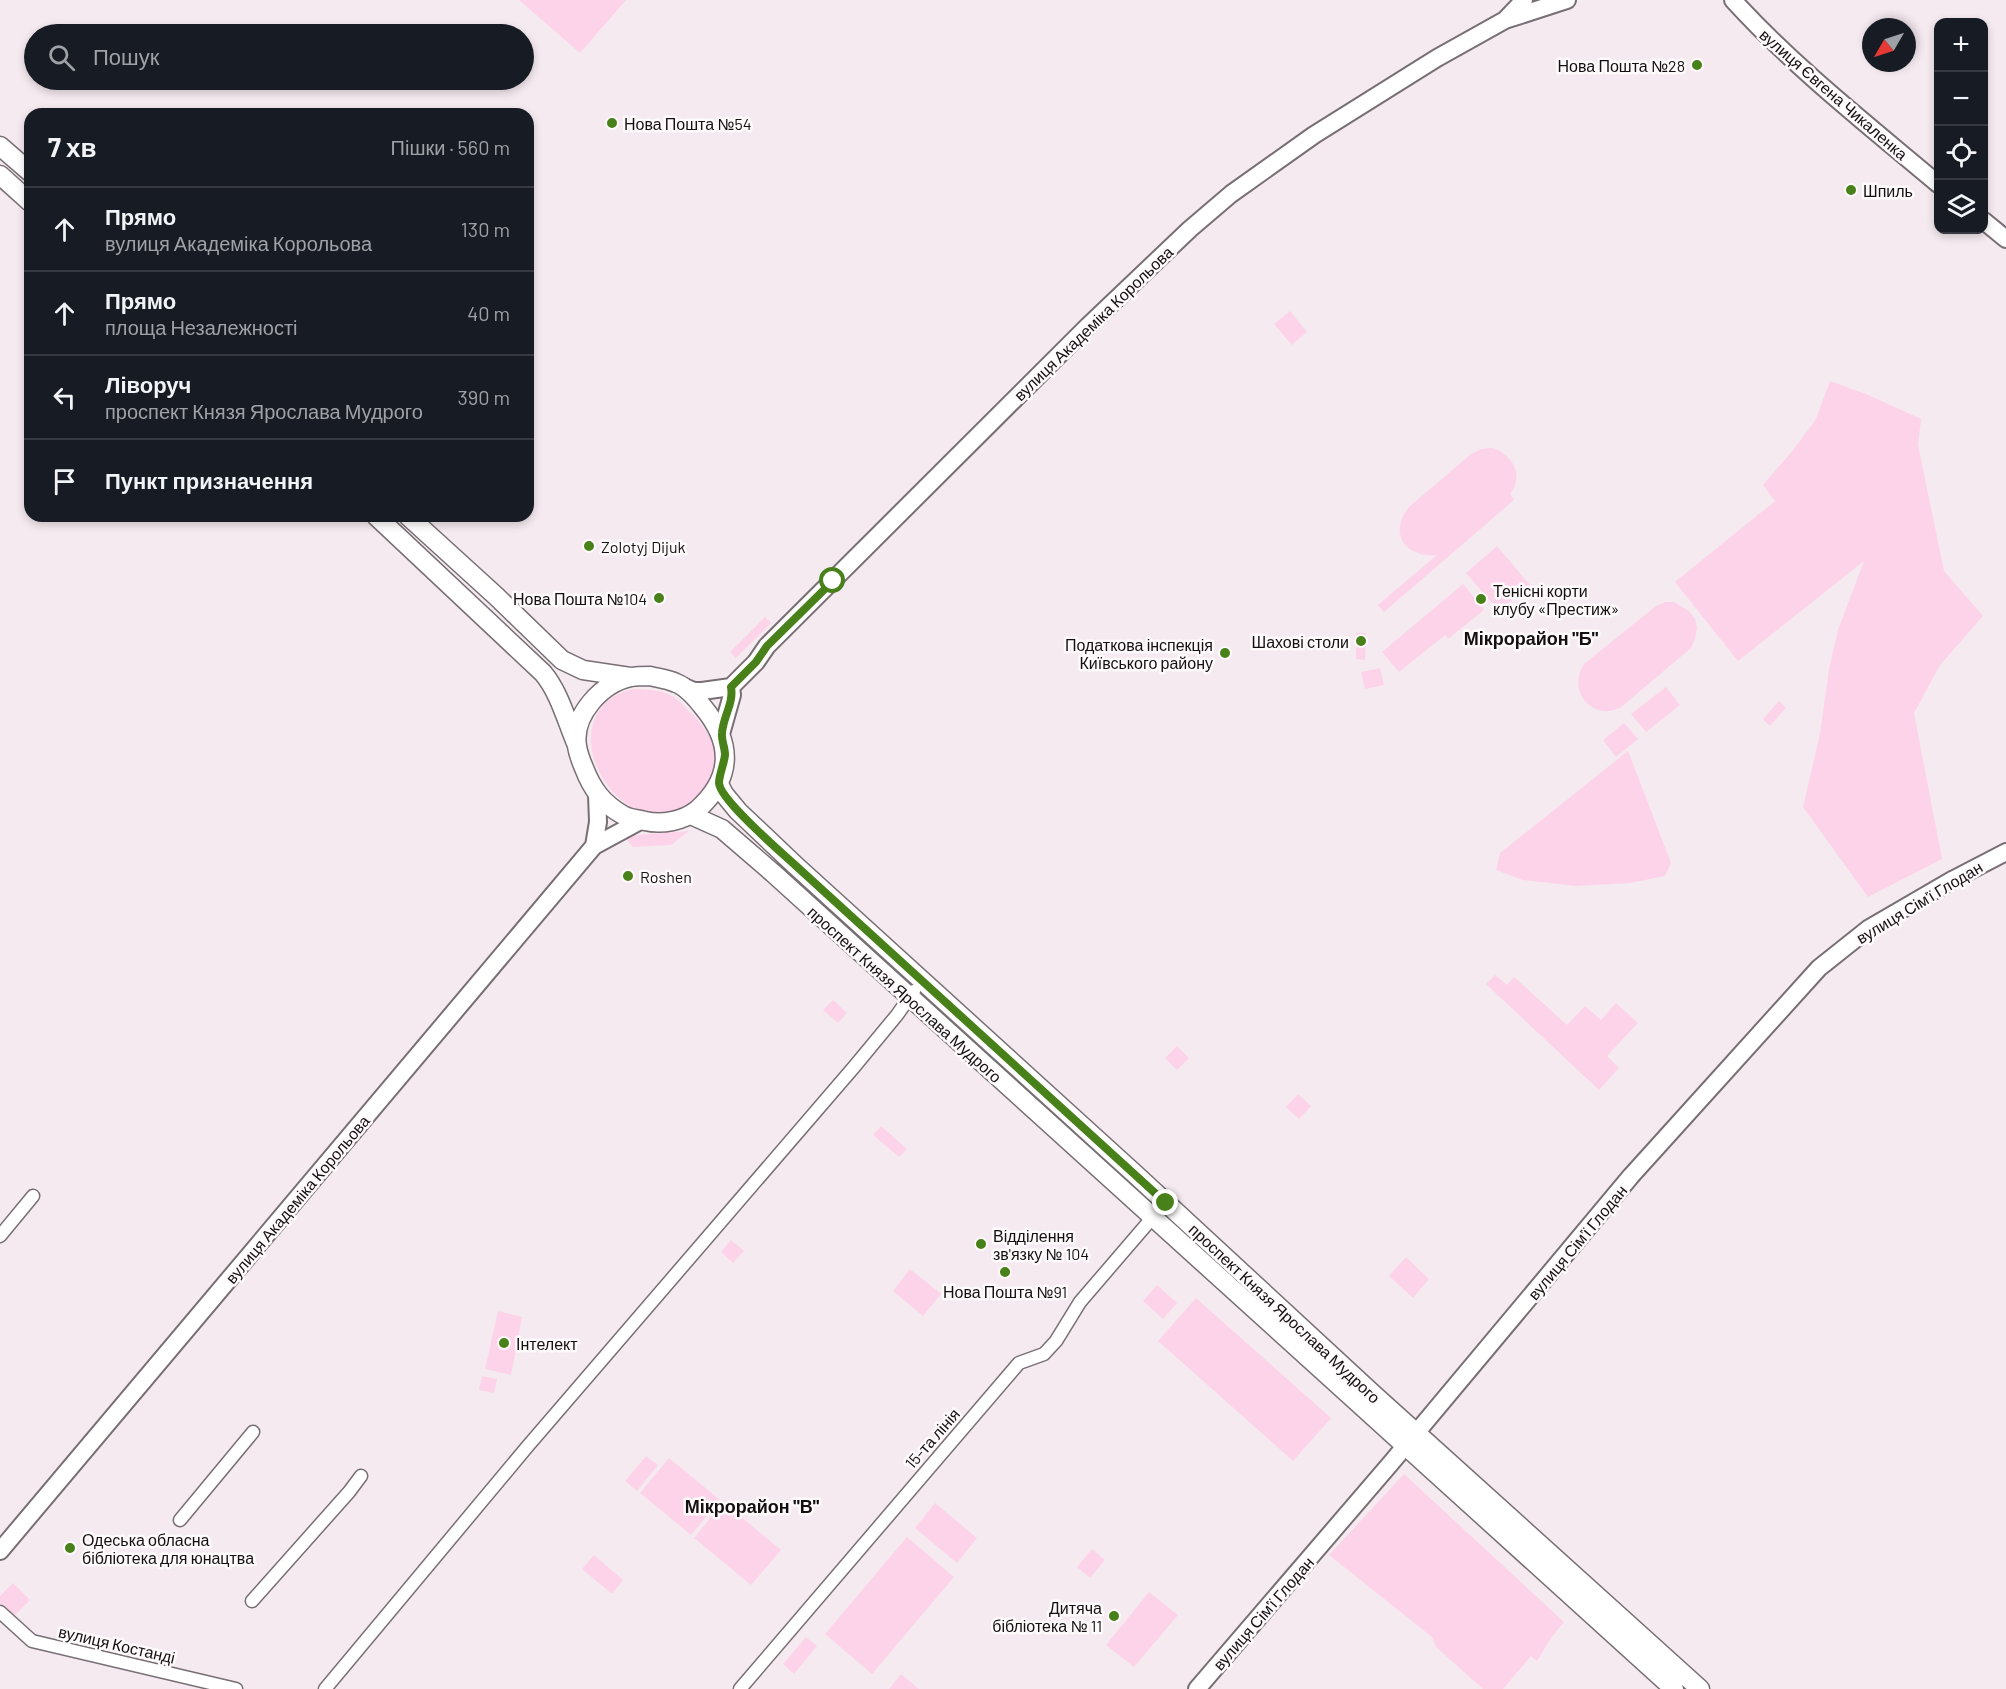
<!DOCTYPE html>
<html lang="uk">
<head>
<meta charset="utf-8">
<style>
  :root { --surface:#171b24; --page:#242831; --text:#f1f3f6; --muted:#9ea1a6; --line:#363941 }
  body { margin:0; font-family:Barlow,sans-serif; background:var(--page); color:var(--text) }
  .controls { position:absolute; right:18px; top:18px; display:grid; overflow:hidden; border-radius:12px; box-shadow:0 3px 9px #0003 }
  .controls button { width:54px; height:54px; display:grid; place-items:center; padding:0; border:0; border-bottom:2px solid var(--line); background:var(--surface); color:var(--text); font:30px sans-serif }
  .compass { position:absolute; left:1862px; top:18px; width:54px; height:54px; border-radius:50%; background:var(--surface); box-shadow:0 3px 9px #0003; rotate:231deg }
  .stop { position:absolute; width:18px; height:18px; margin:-14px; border:4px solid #488019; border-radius:50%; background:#fff }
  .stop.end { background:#488019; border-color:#fff; box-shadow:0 2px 6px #0008 }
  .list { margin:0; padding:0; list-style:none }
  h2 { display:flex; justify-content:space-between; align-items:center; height:78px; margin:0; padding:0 24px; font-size:26px }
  h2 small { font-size:20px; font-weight:400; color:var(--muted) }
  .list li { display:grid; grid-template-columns:39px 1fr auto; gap:18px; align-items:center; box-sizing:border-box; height:84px; padding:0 24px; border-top:2px solid var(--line) }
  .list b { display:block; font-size:22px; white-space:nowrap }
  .list p { margin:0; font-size:20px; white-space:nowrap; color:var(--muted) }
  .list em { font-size:20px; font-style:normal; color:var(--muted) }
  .icon { flex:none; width:33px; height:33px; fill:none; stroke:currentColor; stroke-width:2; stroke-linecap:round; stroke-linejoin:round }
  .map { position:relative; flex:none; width:2006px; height:1689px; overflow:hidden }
  .search { position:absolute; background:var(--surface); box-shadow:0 3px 9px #0003; left:24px; top:24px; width:510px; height:66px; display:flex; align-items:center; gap:15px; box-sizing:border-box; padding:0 21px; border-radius:33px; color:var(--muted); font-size:22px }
  .panel { position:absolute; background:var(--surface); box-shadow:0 3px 9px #0003; left:24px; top:108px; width:510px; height:414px; border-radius:18px }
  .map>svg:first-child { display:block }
  .green { fill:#fdd3e9 }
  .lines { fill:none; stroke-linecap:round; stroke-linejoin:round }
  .street-casing { stroke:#786f74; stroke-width:15 }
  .secondary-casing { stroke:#786f74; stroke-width:20 }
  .primary-casing { stroke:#786f74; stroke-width:21 }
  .street { stroke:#fff; stroke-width:12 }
  .secondary { stroke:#fff; stroke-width:16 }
  .primary { stroke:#fff; stroke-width:18 }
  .route { stroke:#488019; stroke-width:8 }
  .poi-dot { fill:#488019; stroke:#fefafc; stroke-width:2 }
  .labels { text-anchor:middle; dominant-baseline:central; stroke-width:5; stroke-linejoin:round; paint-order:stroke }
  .poi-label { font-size:16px; fill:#141012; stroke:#fefafc; text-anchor:start }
  .street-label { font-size:16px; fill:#141012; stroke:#fefafc }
  .neighbourhood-label { font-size:18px; font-weight:bold; fill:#141012; stroke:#fefafc }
</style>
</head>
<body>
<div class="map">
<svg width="2006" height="1689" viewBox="0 0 2006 1689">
  <rect width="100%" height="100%" fill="#f5eaf0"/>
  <!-- green -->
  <path class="green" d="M 519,0 L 626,0 L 580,53 Z
    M 1290,311 L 1307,332 L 1292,345 L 1274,324 Z
    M 1830,381 L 1866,394 L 1921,419 L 1918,445 L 1944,571 L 1983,616 L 1940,665 L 1914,713 L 1942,859 L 1868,897 L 1803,807 L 1820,734 L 1829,669 L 1838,630 L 1864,561 L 1738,661 L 1675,582 L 1775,501 L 1763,485 L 1794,449 L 1816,419 Z
    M 1492,448 C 1512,454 1525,475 1510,494 L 1514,500 L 1384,612 L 1378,605 L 1437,555 C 1405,558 1388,533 1409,507 L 1471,454 L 1481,449 Z
    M 1497,546 L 1530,585 L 1499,611 L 1466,573 Z
    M 1463,584 L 1484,610 L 1448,639 L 1445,635 L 1399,672 L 1382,652 Z
    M 1665,602 L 1674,602 L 1689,611 L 1695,619 L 1697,628 L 1695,639 L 1691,648 L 1620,708 C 1591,721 1567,690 1584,664 L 1656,606 Z
    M 765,617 L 771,623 L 736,658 L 730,652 Z
    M 1356,633 L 1366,633 L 1365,660 L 1356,659 Z
    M 1380,668 L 1384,685 L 1365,689 L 1361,672 Z
    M 1666,687 L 1680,705 L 1646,732 L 1631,714 Z
    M 632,689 C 645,690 659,689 672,696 C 678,699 684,706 689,711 C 713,734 729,764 702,794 C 642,864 550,745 611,698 C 616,694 625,692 632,689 Z
    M 1779,701 L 1786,708 L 1770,726 L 1763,719 Z
    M 1624,723 L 1638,739 L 1616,757 L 1603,740 Z
    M 1628,751 L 1671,863 L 1665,876 L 1630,883 L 1576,886 L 1523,880 L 1496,870 L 1500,853 Z
    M 689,831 L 671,845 L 633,847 L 624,836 Z
    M 1495,975 L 1507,985 L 1514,977 L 1567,1025 L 1585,1006 L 1601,1020 L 1616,1003 L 1638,1023 L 1607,1056 L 1619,1068 L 1599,1090 L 1486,984 Z
    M 833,1000 L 847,1013 L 838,1023 L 823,1010 Z
    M 1177,1046 L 1189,1058 L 1177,1070 L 1165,1058 Z
    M 1298,1094 L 1311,1106 L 1299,1119 L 1286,1107 Z
    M 881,1126 L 907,1149 L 899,1157 L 873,1135 Z
    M 731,1240 L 744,1251 L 733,1263 L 721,1252 Z
    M 1406,1257 L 1429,1279 L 1413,1298 L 1389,1276 Z
    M 910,1269 L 941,1294 L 923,1316 L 893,1291 Z
    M 1157,1285 L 1177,1303 L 1163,1319 L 1143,1301 Z
    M 1196,1298 L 1331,1418 L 1293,1461 L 1158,1341 Z
    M 498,1311 L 522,1317 L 511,1375 L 485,1369 Z
    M 482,1376 L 497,1379 L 494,1393 L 479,1390 Z
    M 646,1456 L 658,1465 L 637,1491 L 625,1481 Z
    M 669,1458 L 720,1500 L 691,1535 L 640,1493 Z
    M 1404,1474 L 1564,1622 L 1551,1638 L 1537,1661 L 1531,1656 L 1503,1689 L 1483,1689 L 1436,1647 L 1432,1637 L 1329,1555 Z
    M 723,1502 L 781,1550 L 751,1585 L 694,1538 Z
    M 935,1503 L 977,1538 L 957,1563 L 915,1528 Z
    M 907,1537 L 954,1577 L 872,1674 L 825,1634 Z
    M 1092,1549 L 1105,1560 L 1090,1578 L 1077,1567 Z
    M 594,1555 L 623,1580 L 612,1594 L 582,1569 Z
    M 13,1583 L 30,1600 L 13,1617 L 0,1603 L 0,1596 Z
    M 1149,1592 L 1178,1615 L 1134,1667 L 1106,1645 Z
    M 806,1637 L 817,1646 L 794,1674 L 783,1664 Z
    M 901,1674 L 919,1689 L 889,1689 Z"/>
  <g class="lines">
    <!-- street casing -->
    <g class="street-casing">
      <path id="street" d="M 0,1236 L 33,1196
        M 180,1520 L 253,1432
        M 252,1601 L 349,1492 L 361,1476
        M 0,1612 L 32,1641 L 236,1689
        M 325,1689 L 527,1447 L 854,1067 L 897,1015 L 914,991
        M 740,1689 L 1019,1363 L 1044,1354 L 1056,1341 L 1080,1302 L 1153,1217"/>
    </g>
    <!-- secondary casing -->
    <g class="secondary-casing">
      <path id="secondary" d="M 1733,0 C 1795,68 1868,125 1938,184
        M 1506,19 L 1524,0
        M 1984,221 L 2006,239
        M 684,687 L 694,691 L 702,691 L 731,687 L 756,662 L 767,646 L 1088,326 L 1190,229 L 1231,194 L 1314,135 L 1437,58 L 1505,20 L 1567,0
        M 721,734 L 732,695 L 731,687
        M 594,846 L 598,822 L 597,795
        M 0,1551 L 594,846 L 642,820
        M 1197,1689 L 1391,1463 L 1631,1176 L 1819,968 L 1868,929 L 1954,879 L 2006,852"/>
    </g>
    <!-- primary casing -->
    <g class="primary-casing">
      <path id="primary" d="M 0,146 L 30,172
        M 0,175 L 30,202
        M 376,516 L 543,673 C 559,692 566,719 576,743
        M 408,516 L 497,597 L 562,660 L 583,670 L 630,677
        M 650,676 C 658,678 668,679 676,683 C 687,687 696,698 703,707 C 733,743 733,778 697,810 C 683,821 662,825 645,821 C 638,819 630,819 623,815 C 603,804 592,789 584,768 C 581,761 578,753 577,746 C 572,715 602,683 631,677 C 637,676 644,676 650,676 Z
        M 719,784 L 724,794 L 738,811 L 795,865 L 1135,1174 L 1372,1393 L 1700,1689
        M 691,815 L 722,829 L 773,873 L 1674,1689"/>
    </g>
    <!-- street -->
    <use href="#street" class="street"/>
    <!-- secondary -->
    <use href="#secondary" class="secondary"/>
    <!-- primary -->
    <use href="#primary" class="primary"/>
  </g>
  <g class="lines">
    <!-- route -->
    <path class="route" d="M 833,581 L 767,646 L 756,662 L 731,687 C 734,703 723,717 722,733 C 721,740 725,747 725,755 C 724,764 719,775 719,783 C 720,800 781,852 795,865 L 1166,1203"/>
  </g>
  <!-- markers -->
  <g class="poi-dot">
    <circle cx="1697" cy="65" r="6"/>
    <circle cx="612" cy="123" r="6"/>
    <circle cx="1851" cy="190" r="6"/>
    <circle cx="589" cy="546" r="6"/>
    <circle cx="659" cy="598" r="6"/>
    <circle cx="1481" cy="599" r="6"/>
    <circle cx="1361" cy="641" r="6"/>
    <circle cx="1225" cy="653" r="6"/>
    <circle cx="628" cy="876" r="6"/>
    <circle cx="981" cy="1244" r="6"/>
    <circle cx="1005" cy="1272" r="6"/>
    <circle cx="504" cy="1343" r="6"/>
    <circle cx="70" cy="1548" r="6"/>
    <circle cx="1114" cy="1616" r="6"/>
  </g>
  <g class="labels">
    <!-- poi labels -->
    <g class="poi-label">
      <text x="1685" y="65" text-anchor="end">Нова Пошта №28</text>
      <text x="624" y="123">Нова Пошта №54</text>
      <text x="1863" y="190">Шпиль</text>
      <text x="601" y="546">Zolotyj Dijuk</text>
      <text x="1493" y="590">Тенісні корти<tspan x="1493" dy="18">клубу «Престиж»</tspan></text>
      <text x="647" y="598" text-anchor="end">Нова Пошта №104</text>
      <text x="1349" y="641" text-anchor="end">Шахові столи</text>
      <text x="1213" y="644" text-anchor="end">Податкова інспекція<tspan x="1213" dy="18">Київського району</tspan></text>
      <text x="640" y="876">Roshen</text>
      <text x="993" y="1235">Відділення<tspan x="993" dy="18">зв'язку № 104</tspan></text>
      <text x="1005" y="1291" text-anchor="middle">Нова Пошта №91</text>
      <text x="516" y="1343">Інтелект</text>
      <text x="82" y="1539">Одеська обласна<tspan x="82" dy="18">бібліотека для юнацтва</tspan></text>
      <text x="1102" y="1607" text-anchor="end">Дитяча<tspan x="1102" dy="18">бібліотека № 11</tspan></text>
    </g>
    <!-- street labels -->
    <g class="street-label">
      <text transform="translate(1834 94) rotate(41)">вулиця Євгена Чикаленка</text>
      <text transform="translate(1093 323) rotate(-44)">вулиця Академіка Корольова</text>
      <text transform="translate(1919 902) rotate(-31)">вулиця Сім'ї Глодан</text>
      <text transform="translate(905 994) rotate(42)">проспект Князя Ярослава Мудрого</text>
      <text transform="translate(297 1199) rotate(-50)">вулиця Академіка Корольова</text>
      <text transform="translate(1577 1242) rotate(-50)">вулиця Сім'ї Глодан</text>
      <text transform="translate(1285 1313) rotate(43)">проспект Князя Ярослава Мудрого</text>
      <text transform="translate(932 1438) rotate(-49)">15-та лінія</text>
      <text transform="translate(1263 1613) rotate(-49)">вулиця Сім'ї Глодан</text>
      <text transform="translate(117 1644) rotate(13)">вулиця Костанді</text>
    </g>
    <!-- neighbourhood labels -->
    <g class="neighbourhood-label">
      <text x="1531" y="638">Мікрорайон "Б"</text>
      <text x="752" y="1506">Мікрорайон "В"</text>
    </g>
  </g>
</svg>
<div class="controls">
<button>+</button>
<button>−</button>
<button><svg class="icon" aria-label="locate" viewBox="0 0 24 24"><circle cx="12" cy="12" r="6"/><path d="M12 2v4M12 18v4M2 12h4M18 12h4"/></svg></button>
<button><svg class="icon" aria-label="layers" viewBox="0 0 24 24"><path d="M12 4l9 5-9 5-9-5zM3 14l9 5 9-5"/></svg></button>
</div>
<svg class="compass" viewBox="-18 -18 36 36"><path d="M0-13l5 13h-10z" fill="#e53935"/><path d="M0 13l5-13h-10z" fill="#9ea1a6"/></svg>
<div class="stop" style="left:833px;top:581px"></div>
<div class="stop end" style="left:1166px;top:1203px"></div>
<div class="search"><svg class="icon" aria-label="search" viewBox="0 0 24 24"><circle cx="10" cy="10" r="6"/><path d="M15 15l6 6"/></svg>Пошук</div>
<section class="panel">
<h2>7 хв<small>Пішки · 560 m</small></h2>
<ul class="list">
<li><svg class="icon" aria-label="ahead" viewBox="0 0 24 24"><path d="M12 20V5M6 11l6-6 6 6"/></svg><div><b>Прямо</b><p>вулиця Академіка Корольова</p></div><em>130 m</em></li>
<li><svg class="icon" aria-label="ahead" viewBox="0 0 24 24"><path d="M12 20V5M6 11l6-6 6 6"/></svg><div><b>Прямо</b><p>площа Незалежності</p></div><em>40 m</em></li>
<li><svg class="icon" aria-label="left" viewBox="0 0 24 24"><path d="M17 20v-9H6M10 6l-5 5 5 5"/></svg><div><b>Ліворуч</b><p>проспект Князя Ярослава Мудрого</p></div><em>390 m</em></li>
<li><svg class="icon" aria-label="arrive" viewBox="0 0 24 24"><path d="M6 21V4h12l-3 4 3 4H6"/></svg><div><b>Пункт призначення</b></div></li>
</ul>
</section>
</div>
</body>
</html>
